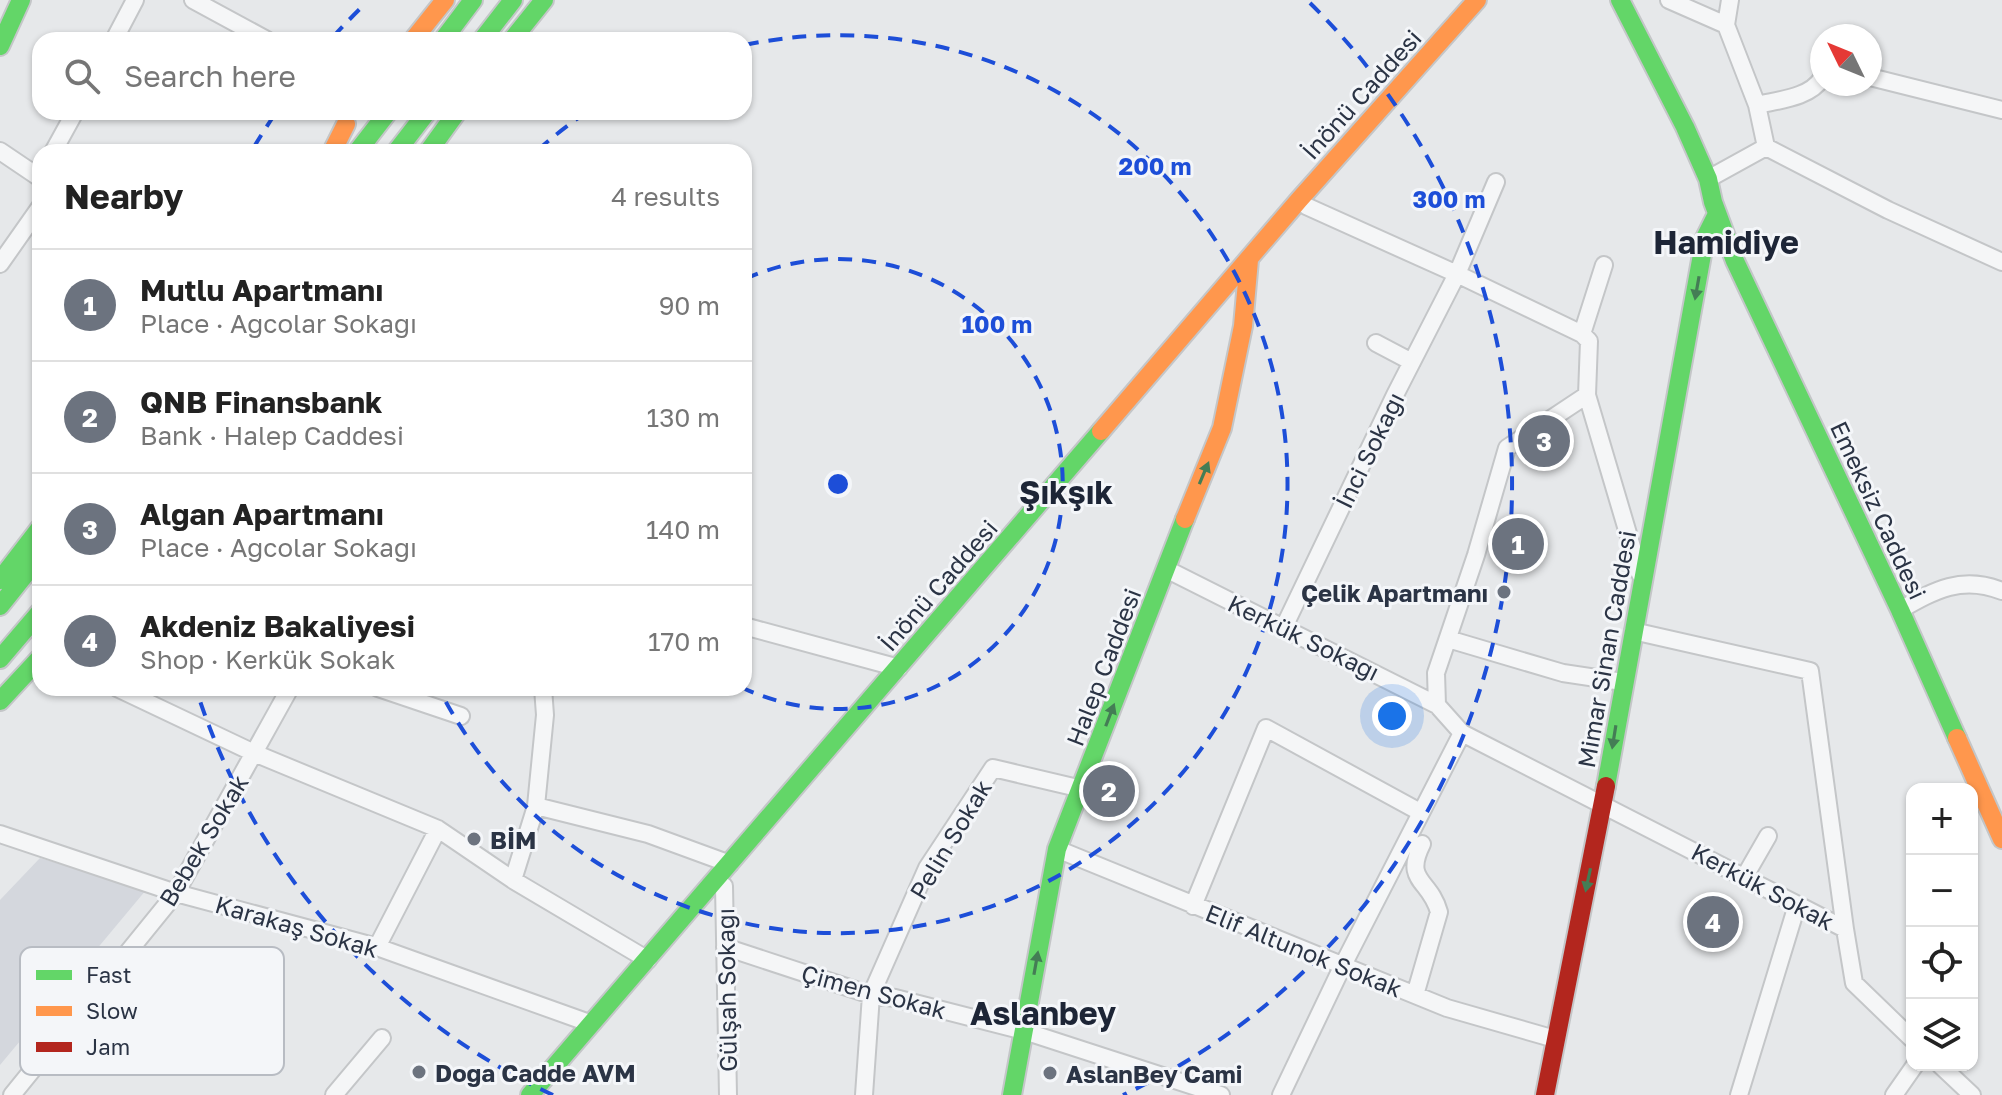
<!DOCTYPE html>
<html lang="en">
<head>
<meta charset="utf-8">
<style>
  :root { --surface:#fff; --page:#f2f2f2; --text:#222; --muted:#767676; --line:#e0e0e0; --accent:#6c737f }
  body { margin:0; font-family:"Golos Text",sans-serif; background:var(--page); color:var(--text) }
  .controls { position:absolute; right:24px; bottom:24px; display:grid; overflow:hidden; border-radius:16px; box-shadow:0 2px 6px #0004 }
  .controls button { width:72px; height:72px; display:grid; place-items:center; padding:0; border:0; border-bottom:2px solid var(--line); background:var(--surface); color:var(--text); font:40px sans-serif }
  .compass { position:absolute; left:1810px; top:24px; width:72px; height:72px; border-radius:50%; background:var(--surface); box-shadow:0 2px 6px #0004; rotate:313deg }
  .you { position:absolute; left:1392px; top:716px; width:28px; height:28px; margin:-20px; border:6px solid #fff; border-radius:50%; background:#1a73e8; box-shadow:0 0 0 12px #1a73e833 }
  .badge { display:grid; place-items:center; width:52px; height:52px; border-radius:50%; background:var(--accent); color:#fff; font-size:26px; font-weight:700 }
  .pin { position:absolute; translate:-50% -50%; border:4px solid #fff; box-shadow:0 2px 8px #0006 }
  .list { margin:0; padding:0; list-style:none }
  h2 { display:flex; justify-content:space-between; align-items:center; height:104px; margin:0; padding:0 32px; font-size:34px }
  h2 small { font-size:26px; font-weight:400; color:var(--muted) }
  .list li { display:grid; grid-template-columns:52px 1fr auto; gap:24px; align-items:center; box-sizing:border-box; height:112px; padding:0 32px; border-top:2px solid var(--line) }
  .list b { display:block; font-size:30px; white-space:nowrap }
  .list p { margin:0; font-size:26px; white-space:nowrap; color:var(--muted) }
  .list em { font-size:26px; font-style:normal; color:var(--muted) }
  .icon { flex:none; width:44px; height:44px; fill:none; stroke:currentColor; stroke-width:2; stroke-linecap:round; stroke-linejoin:round }
  .map { position:relative; flex:none; width:2002px; height:1095px; overflow:hidden }
  .search { position:absolute; background:var(--surface); box-shadow:0 2px 6px #0004; left:32px; top:32px; width:720px; height:88px; display:flex; align-items:center; gap:20px; box-sizing:border-box; padding:0 28px; border-radius:24px; color:var(--muted); font-size:30px }
  .panel { position:absolute; background:var(--surface); box-shadow:0 2px 6px #0004; left:32px; top:144px; width:720px; height:552px; border-radius:24px }
  .map>svg:first-child { display:block }
  .built { fill:#d4d7dd }
  .lines { fill:none; stroke-linecap:round; stroke-linejoin:round }
  .street-casing { stroke:#c4c6c8; stroke-width:20 }
  .fast-casing { stroke:#c4c6c8; stroke-width:22 }
  .slow-casing { stroke:#c4c6c8; stroke-width:22 }
  .jam-casing { stroke:#c4c6c8; stroke-width:22 }
  .street { stroke:#f5f6f7; stroke-width:16 }
  .fast { stroke:#63d668; stroke-width:18 }
  .slow { stroke:#ff974d; stroke-width:18 }
  .jam { stroke:#b3261e; stroke-width:18 }
  .oneway { fill:#447d55 }
  .ring { fill:none; stroke:#1d4ed8; stroke-width:4; stroke-dasharray:14 10 }
  .poi-dot { fill:#6c737f; stroke:#f4f6f9; stroke-width:3 }
  .labels { text-anchor:middle; dominant-baseline:central; stroke-width:6; stroke-linejoin:round; paint-order:stroke }
  .street-label { font-size:24px; fill:#2b3445; stroke:#f4f6f9 }
  .poi-label { font-size:24px; font-weight:bold; fill:#2b3445; stroke:#f4f6f9; text-anchor:start }
  .district-label { font-size:32px; font-weight:bold; fill:#1d2536; stroke:#f4f6f9 }
  .key { fill:#f4f6f9; stroke:#b8bcc3; stroke-width:2 }
  .key-label { font-size:22px; fill:#2b3445 }
  .centre { fill:#1d4ed8; stroke:#f4f6f9; stroke-width:4 }
  .ring-label { font-size:24px; text-anchor:middle; font-weight:bold; fill:#1d4ed8; stroke:#f4f6f9; stroke-width:6; stroke-linejoin:round; paint-order:stroke }
</style>
</head>
<body>
<div class="map">
<svg width="2002" height="1095" viewBox="0 0 2002 1095">
  <rect width="100%" height="100%" fill="#e6e8ea"/>
  <!-- built -->
  <path class="built" d="M 40,858 L 146,890 L 0,1065 L 0,900 Z"/>
  <g class="lines">
    <!-- street casing -->
    <g class="street-casing">
      <path id="street" d="M 193,0 L 267,40
        M 1669,0 L 1726,25
        M 1730,0 L 1726,25 L 1757,105 L 1766,147
        M 114,40 L 135,0
        M 1870,77 L 2002,110
        M 1757,105 C 1778,100 1810,98 1822,78
        M 0,151 L 40,178
        M 53,152 L 75,112
        M 1708,179 L 1766,147 L 1888,210 L 2002,262
        M 1306,206 L 1457,274 L 1582,334 L 1589,341 L 1587,395 L 1640,574
        M 0,264 L 40,207
        M 1582,334 L 1604,265
        M 1376,343 L 1412,362
        M 1166,569 L 1437,705 L 1462,733 L 1845,929 L 1854,983 L 1912,1039
        M 1900,610 C 1935,590 1962,575 2002,591
        M 744,626 L 899,668
        M 1284,627 L 1395,395 L 1457,274 L 1496,182
        M 1633,631 L 1810,671 L 1845,929
        M 1448,639 L 1563,673 L 1623,682
        M 117,688 L 254,753 L 438,829 L 513,880
        M 378,688 L 461,716
        M 543,688 L 545,715 L 536,806 L 513,880 L 648,960
        M 1437,705 L 1436,673 L 1476,555 L 1507,448 L 1587,395
        M 536,806 L 648,834 L 730,864
        M 0,834 L 176,893 L 377,947 L 592,1024
        M 1057,849 L 1447,1008 L 1555,1039
        M 1745,876 L 1768,836
        M 724,886 L 728,1095
        M 1193,906 L 1266,728 L 1420,812
        M 377,947 L 438,829
        M 725,947 L 871,995 L 895,998 L 1024,1031 L 1221,1095
        M 1415,995 L 1439,912 C 1430,879 1403,882 1422,844
        M 1940,1065 L 1972,1095
        M 12,1095 L 176,893 L 290,688
        M 334,1095 L 382,1038
        M 864,1095 L 871,995 L 927,868 L 993,768 L 1082,789
        M 1281,1095 L 1343,965 L 1462,733
        M 1739,1095 L 1797,905
        M 1894,1095 L 1915,1065"/>
    </g>
    <!-- fast casing -->
    <g class="fast-casing">
      <path id="fast" d="M 1620,0 L 1685,127 L 1708,179 L 1713,202 L 1735,261 L 1900,610 L 1957,738
        M 443,40 L 473,0
        M 482,40 L 513,0
        M 512,40 L 544,0
        M 0,46 L 21,0
        M 357,152 L 388,112
        M 396,152 L 427,112
        M 428,152 L 457,112
        M 0,580 L 40,528
        M 0,606 L 40,556
        M 0,659 L 40,612
        M 0,701 L 40,658
        M 1606,786 L 1705,238 L 1717,214
        M 530,1095 L 1101,431
        M 1012,1095 L 1057,849 L 1185,519"/>
    </g>
    <!-- slow casing -->
    <g class="slow-casing">
      <path id="slow" d="M 413,40 L 445,0
        M 332,152 L 346,124
        M 1101,431 L 1299,200 L 1477,0
        M 1185,519 L 1222,428 L 1243,326 L 1249,260
        M 1957,738 L 2002,839"/>
    </g>
    <!-- jam casing -->
    <g class="jam-casing">
      <path id="jam" d="M 1545,1095 L 1606,786"/>
    </g>
    <!-- street -->
    <use href="#street" class="street"/>
    <!-- fast -->
    <use href="#fast" class="fast"/>
    <!-- slow -->
    <use href="#slow" class="slow"/>
    <!-- jam -->
    <use href="#jam" class="jam"/>
  </g>
  <!-- one-way arrows -->
  <defs><path id="oneway-solid" d="M-6-.8H1V-3.2L6.5 0L1 3.2V.8H-6Z" transform="scale(2)"/></defs>
  <g class="oneway">
    <use href="#oneway-solid" transform="translate(1697 288) rotate(100)"/>
    <use href="#oneway-solid" transform="translate(1204 473) rotate(-67)"/>
    <use href="#oneway-solid" transform="translate(1110 715) rotate(-69)"/>
    <use href="#oneway-solid" transform="translate(1614 737) rotate(99)"/>
    <use href="#oneway-solid" transform="translate(1588 880) rotate(102)"/>
    <use href="#oneway-solid" transform="translate(1036 963) rotate(-80)"/>
  </g>
  <!-- distance rings -->
  <g class="ring">
    <path d="M745 279A225 225 0 1 1 745 689"/>
    <path d="M538 150A449 449 0 0 1 584 114M745 45A449 449 0 1 1 440 691"/>
    <path d="M553 1095A674 674 0 0 1 197 692M254 147A674 674 0 0 1 273 117M333 37A674 674 0 0 1 366 3M1310 3A674 674 0 0 1 1123 1095"/>
  </g>
  <!-- markers -->
  <g class="poi-dot">
    <circle cx="1504" cy="592" r="8"/>
    <circle cx="474" cy="839" r="8"/>
    <circle cx="419" cy="1072" r="8"/>
    <circle cx="1050" cy="1073" r="8"/>
  </g>
  <g class="labels">
    <!-- street labels -->
    <g class="street-label">
      <text transform="translate(1361 94) rotate(-48)">İnönü Caddesi</text>
      <text transform="translate(1369 450) rotate(-64)">İnci Sokağı</text>
      <text transform="translate(1879 510) rotate(65)">Emeksiz Caddesi</text>
      <text transform="translate(938 585) rotate(-49)">İnönü Caddesi</text>
      <text transform="translate(1304 637) rotate(26)">Kerkük Sokağı</text>
      <text transform="translate(1606 649) rotate(-80)">Mimar Sinan Caddesi</text>
      <text transform="translate(1103 667) rotate(-69)">Halep Caddesi</text>
      <text transform="translate(950 839) rotate(-59)">Pelin Sokak</text>
      <text transform="translate(203 840) rotate(-59)">Bebek Sokak</text>
      <text transform="translate(1763 886) rotate(28)">Kerkük Sokak</text>
      <text transform="translate(297 926) rotate(16)">Karakaş Sokak</text>
      <text transform="translate(1304 950) rotate(22)">Elif Altunok Sokak</text>
      <text transform="translate(726 990) rotate(-91)">Gülşah Sokağı</text>
      <text transform="translate(874 991) rotate(15)">Çimen Sokak</text>
    </g>
    <!-- poi labels -->
    <g class="poi-label">
      <text x="1488" y="592" text-anchor="end">Çelik Apartmanı</text>
      <text x="490" y="839">BİM</text>
      <text x="435" y="1072">Doğa Cadde AVM</text>
      <text x="1066" y="1073">AslanBey Cami</text>
    </g>
    <!-- district labels -->
    <g class="district-label">
      <text x="1726" y="242">Hamidiye</text>
      <text x="1066" y="492">Şıkşık</text>
      <text x="1043" y="1013">Aslanbey</text>
    </g>
  </g>
  <!-- legend -->
  <rect x="20" y="947" width="264" height="128" rx="12" class="key"/>
  <rect x="36" y="970" width="36" height="10" fill="#63d668"/>
  <rect x="36" y="1006" width="36" height="10" fill="#ff974d"/>
  <rect x="36" y="1042" width="36" height="10" fill="#b3261e"/>
  <g class="key-label">
    <text x="86" y="983">Fast</text>
    <text x="86" y="1019">Slow</text>
    <text x="86" y="1055">Jam</text>
  </g>
  <circle cx="838" cy="484" r="12" class="centre"/>
  <g class="ring-label">
    <text x="1155" y="175">200 m</text>
    <text x="1449" y="208">300 m</text>
    <text x="997" y="333">100 m</text>
  </g>
</svg>
<div class="controls">
<button>+</button>
<button>−</button>
<button><svg class="icon" aria-label="locate" viewBox="0 0 24 24"><circle cx="12" cy="12" r="6"/><path d="M12 2v4M12 18v4M2 12h4M18 12h4"/></svg></button>
<button><svg class="icon" aria-label="layers" viewBox="0 0 24 24"><path d="M12 4l9 5-9 5-9-5zM3 14l9 5 9-5"/></svg></button>
</div>
<svg class="compass" viewBox="-18 -18 36 36"><path d="M0-13l5 13h-10z" fill="#e53935"/><path d="M0 13l5-13h-10z" fill="#767676"/></svg>
<div class="you"></div>
<div class="pin badge" style="left:1518px;top:544px">1</div>
<div class="pin badge" style="left:1109px;top:791px">2</div>
<div class="pin badge" style="left:1544px;top:441px">3</div>
<div class="pin badge" style="left:1713px;top:922px">4</div>
<div class="search"><svg class="icon" aria-label="search" viewBox="0 0 24 24"><circle cx="10" cy="10" r="6"/><path d="M15 15l6 6"/></svg>Search here</div>
<section class="panel">
<h2>Nearby<small>4 results</small></h2>
<ul class="list">
<li><span class="badge">1</span><div><b>Mutlu Apartmanı</b><p>Place · Ağcolar Sokağı</p></div><em>90 m</em></li>
<li><span class="badge">2</span><div><b>QNB Finansbank</b><p>Bank · Halep Caddesi</p></div><em>130 m</em></li>
<li><span class="badge">3</span><div><b>Algan Apartmanı</b><p>Place · Ağcolar Sokağı</p></div><em>140 m</em></li>
<li><span class="badge">4</span><div><b>Akdeniz Bakaliyesi</b><p>Shop · Kerkük Sokak</p></div><em>170 m</em></li>
</ul>
</section>
</div>
</body>
</html>
